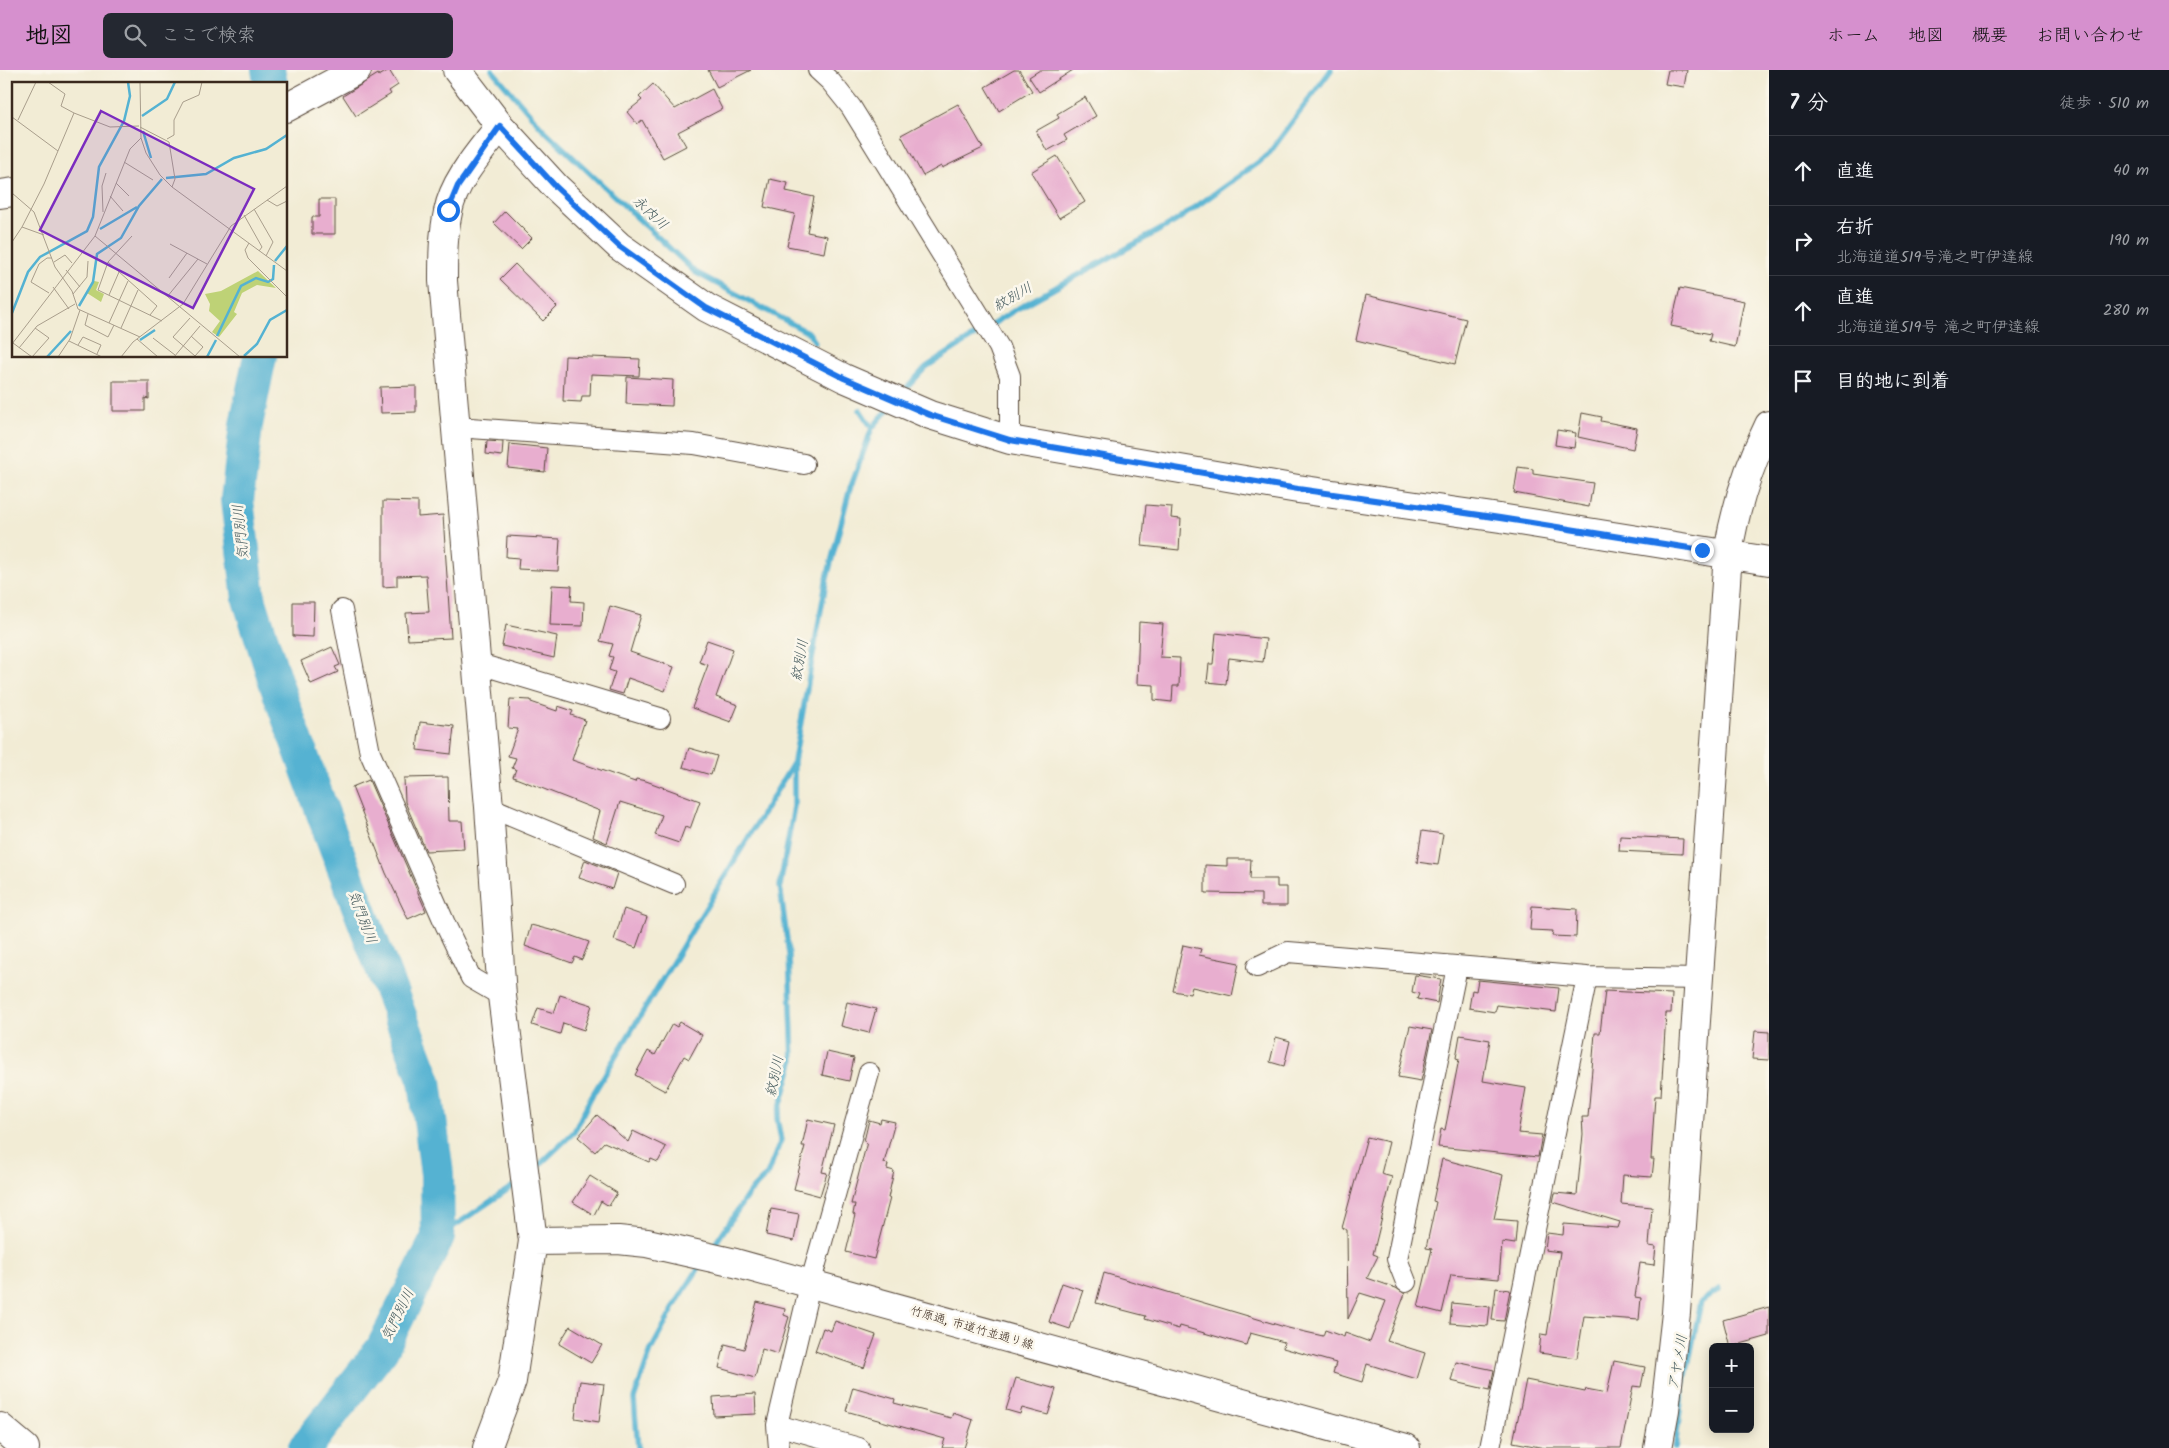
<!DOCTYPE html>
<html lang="ja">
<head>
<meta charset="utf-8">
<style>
  :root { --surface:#171b24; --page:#242831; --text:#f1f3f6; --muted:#9ea1a6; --line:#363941; --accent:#d690ce }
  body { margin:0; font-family:Kalam,"Klee One",sans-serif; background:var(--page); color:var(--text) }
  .controls { position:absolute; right:15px; bottom:15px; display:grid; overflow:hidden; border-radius:8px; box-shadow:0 2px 12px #0003 }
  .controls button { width:45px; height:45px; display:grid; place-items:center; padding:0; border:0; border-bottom:1px solid var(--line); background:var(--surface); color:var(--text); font:25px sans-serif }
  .stop { position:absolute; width:15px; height:15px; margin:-11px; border:4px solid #1a73e8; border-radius:50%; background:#fff }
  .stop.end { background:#1a73e8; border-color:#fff; box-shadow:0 1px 5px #0008 }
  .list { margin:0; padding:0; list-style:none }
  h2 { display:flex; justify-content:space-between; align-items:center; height:65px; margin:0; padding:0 20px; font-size:21px }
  h2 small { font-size:16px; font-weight:400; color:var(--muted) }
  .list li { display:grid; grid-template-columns:32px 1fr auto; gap:15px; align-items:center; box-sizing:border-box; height:70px; padding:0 20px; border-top:1px solid var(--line) }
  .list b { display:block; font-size:19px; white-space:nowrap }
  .list p { margin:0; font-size:16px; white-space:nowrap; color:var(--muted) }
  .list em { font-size:16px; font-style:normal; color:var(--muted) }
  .icon { flex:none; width:28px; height:28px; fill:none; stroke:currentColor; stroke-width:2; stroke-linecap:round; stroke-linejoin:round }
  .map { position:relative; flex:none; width:1769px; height:1378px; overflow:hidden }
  header { display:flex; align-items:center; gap:30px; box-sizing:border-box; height:70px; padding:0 25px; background:var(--accent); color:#111 }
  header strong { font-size:24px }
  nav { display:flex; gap:28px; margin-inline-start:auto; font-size:18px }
  .search { width:350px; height:45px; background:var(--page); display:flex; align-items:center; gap:12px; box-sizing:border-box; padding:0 18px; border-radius:8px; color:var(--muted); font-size:19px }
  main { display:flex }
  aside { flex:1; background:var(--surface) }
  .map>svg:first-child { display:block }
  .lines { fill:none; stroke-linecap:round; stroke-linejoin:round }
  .stream { stroke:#54b2d2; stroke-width:5.5 }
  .river { stroke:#54b2d2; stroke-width:34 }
  .building { fill:#e8aecf }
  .street-casing { stroke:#564739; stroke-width:22 }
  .secondary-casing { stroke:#564739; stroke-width:30 }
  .street { stroke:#fff; stroke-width:20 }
  .secondary { stroke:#fff; stroke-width:28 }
  .route { stroke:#1a73e8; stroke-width:6 }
  .labels { text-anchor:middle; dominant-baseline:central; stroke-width:5; stroke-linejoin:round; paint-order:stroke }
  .street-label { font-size:12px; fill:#3b2a1e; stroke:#fbf7ec }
  .water-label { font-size:14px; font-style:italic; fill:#445a5d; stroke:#fbf7ec }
  .inset-river { fill:none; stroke:#54b2d2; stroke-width:2.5 }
  .inset-road { fill:none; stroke:#a99e8c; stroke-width:1 }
  .view { fill:#7b2cbf; fill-opacity:0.15; stroke:#7b2cbf; stroke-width:2.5 }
  .inset-edge { fill:none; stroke:#3b2a1e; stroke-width:2.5 }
</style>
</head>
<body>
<header>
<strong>地図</strong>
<div class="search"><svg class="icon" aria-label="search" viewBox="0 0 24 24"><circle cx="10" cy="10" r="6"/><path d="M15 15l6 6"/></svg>ここで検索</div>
<nav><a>ホーム</a><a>地図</a><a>概要</a><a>お問い合わせ</a></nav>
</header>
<main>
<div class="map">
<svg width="1769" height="1378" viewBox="0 0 1769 1378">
  <rect width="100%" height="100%" fill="#fbf7ec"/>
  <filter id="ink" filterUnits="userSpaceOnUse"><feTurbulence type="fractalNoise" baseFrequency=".02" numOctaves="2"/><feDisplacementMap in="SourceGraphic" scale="10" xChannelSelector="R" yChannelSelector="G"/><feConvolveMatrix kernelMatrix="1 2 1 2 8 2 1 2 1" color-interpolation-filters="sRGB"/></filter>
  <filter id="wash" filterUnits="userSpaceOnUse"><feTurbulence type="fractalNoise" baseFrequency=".0096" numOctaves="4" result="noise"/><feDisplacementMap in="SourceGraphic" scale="20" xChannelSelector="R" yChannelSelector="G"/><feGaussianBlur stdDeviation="1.12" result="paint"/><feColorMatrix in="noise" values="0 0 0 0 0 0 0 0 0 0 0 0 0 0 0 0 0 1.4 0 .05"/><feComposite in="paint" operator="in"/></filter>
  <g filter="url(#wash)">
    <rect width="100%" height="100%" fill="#f2ecd5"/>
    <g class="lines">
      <!-- stream -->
      <path class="stream" d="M 492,0 L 543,59 L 695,202 L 809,263 L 815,272
        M 901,324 L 926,297 L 1015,240 L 1176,151 L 1267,86 L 1331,0
        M 860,340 L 872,358
        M 532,1102 L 574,1062 L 590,1029 L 794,692
        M 438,1167 L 519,1112
        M 711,1180 L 749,1123 L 767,1105 L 781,1070 L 777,1048 L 793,992 L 789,885 L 780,816 L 794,736 L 794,691 L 826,512 L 849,422 L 872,358 L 890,337
        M 638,1378 L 634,1329 L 651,1280 L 678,1230 L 702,1193
        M 1675,1378 L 1682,1325 L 1701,1232 L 1719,1219"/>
      <!-- river -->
      <path class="river" d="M 268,0 L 271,14
        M 260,286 L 246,355 L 237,430 L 249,529 L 277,617 L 325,749 L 425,1011 L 437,1104 L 438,1167 L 382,1279 L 305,1378"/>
    </g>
    <g id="blocks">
      <!-- building -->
      <path class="building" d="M 389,0 L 398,15 L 389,21 L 391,24 L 356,46 L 343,26 L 378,4 L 379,6 Z
        M 708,0 L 751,0 L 717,17 Z
        M 1014,0 L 1019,0 L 1032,21 L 999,41 L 985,17 Z
        M 1040,0 L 1073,0 L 1039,22 L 1029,7 Z
        M 1668,0 L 1687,0 L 1684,17 L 1665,14 Z
        M 653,14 L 675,39 L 712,19 L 722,39 L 678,62 L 686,76 L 663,88 L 642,50 L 637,54 L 627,42 L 642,30 L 639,27 Z
        M 1085,27 L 1096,46 L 1064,65 L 1067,70 L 1047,81 L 1036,61 L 1059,48 L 1057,44 Z
        M 958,34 L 983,78 L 942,98 L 941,96 L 923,106 L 901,65 Z
        M 1057,86 L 1085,132 L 1059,148 L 1031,102 Z
        M 770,109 L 788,113 L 786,121 L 814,127 L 807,162 L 827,166 L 824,183 L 787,176 L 795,144 L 764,137 Z
        M 319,129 L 335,129 L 335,164 L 312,164 L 312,147 L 319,147 Z
        M 505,141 L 532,168 L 521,179 L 494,153 Z
        M 515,194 L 557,237 L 543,251 L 500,209 Z
        M 1680,218 L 1744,231 L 1735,277 L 1709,271 L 1711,264 L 1671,256 Z
        M 1366,225 L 1466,249 L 1455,294 L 1356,270 Z
        M 565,286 L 640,289 L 639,306 L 591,304 L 590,326 L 582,326 L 581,332 L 563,331 Z
        M 627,307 L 673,310 L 672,336 L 626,334 Z
        M 113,311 L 149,311 L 149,329 L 145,328 L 145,341 L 113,341 Z
        M 416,316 L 416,342 L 381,343 L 380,317 Z
        M 1582,343 L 1602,347 L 1601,351 L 1637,358 L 1633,379 L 1578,367 Z
        M 1557,360 L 1576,363 L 1574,378 L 1555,375 Z
        M 487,371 L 503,372 L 502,386 L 486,384 Z
        M 510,374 L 547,378 L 545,402 L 508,398 Z
        M 1518,397 L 1533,399 L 1533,404 L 1593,413 L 1589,437 L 1514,423 Z
        M 383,431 L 418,432 L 418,447 L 443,445 L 451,568 L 408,570 L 406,543 L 429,542 L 426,505 L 397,506 L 397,516 L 383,517 Z
        M 1146,435 L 1172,437 L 1171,448 L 1181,449 L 1179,480 L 1142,476 Z
        M 507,466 L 560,469 L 558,501 L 518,499 L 519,488 L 506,487 Z
        M 552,515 L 572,516 L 571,531 L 584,532 L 583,556 L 550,555 Z
        M 293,532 L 314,532 L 313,567 L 293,566 Z
        M 610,536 L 641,545 L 630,582 L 674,597 L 665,621 L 628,608 L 623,624 L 609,620 L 615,602 L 609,600 L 613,587 L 609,586 L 613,574 L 600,571 Z
        M 1139,552 L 1163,554 L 1160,587 L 1180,588 L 1179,616 L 1173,616 L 1172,632 L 1154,630 L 1154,615 L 1137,614 Z
        M 506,555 L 557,566 L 554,588 L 502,576 Z
        M 1216,563 L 1266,569 L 1263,592 L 1229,588 L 1226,614 L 1207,612 L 1209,594 L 1213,594 Z
        M 707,570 L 733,579 L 716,627 L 738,635 L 731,652 L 692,638 L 708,595 L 699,592 Z
        M 332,577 L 340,595 L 335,597 L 338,602 L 311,614 L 301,591 Z
        M 510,629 L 531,630 L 531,632 L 557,641 L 558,636 L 573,641 L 571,645 L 585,650 L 572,690 L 635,712 L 636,709 L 646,711 L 700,731 L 690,759 L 685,757 L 679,773 L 655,765 L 662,745 L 620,732 L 607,773 L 593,767 L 600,741 L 513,707 L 516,699 L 512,698 L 516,688 L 508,686 L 518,659 L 508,658 Z
        M 420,652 L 454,656 L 451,684 L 417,680 Z
        M 689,678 L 717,686 L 711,705 L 683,697 Z
        M 448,707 L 449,751 L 462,751 L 464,779 L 426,781 L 405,732 L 404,708 Z
        M 369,710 L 426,841 L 408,849 L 386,803 L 352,717 Z
        M 1422,761 L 1443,764 L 1438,795 L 1417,792 Z
        M 1620,766 L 1683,769 L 1682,784 L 1619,781 Z
        M 1227,789 L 1251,789 L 1250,809 L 1277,809 L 1277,817 L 1287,817 L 1287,836 L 1261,836 L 1261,824 L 1205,823 L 1205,795 L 1227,796 Z
        M 585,790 L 617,803 L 612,819 L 579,808 Z
        M 1532,836 L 1577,839 L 1576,867 L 1552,866 L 1553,861 L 1530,860 Z
        M 624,839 L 647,847 L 636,878 L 614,870 Z
        M 531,855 L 554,861 L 555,860 L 589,872 L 582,890 L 575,887 L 572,893 L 525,876 Z
        M 1183,875 L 1201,879 L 1199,885 L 1239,893 L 1232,926 L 1192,917 L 1190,924 L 1173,921 Z
        M 1415,905 L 1441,909 L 1437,933 L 1417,929 L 1419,924 L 1412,922 Z
        M 1478,910 L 1559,918 L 1556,942 L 1497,935 L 1495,942 L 1469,938 L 1472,920 L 1476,921 Z
        M 1605,921 L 1672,924 L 1671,943 L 1666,943 L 1661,1026 L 1655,1026 L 1651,1089 L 1654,1089 L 1652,1107 L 1623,1105 L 1621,1134 L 1652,1137 L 1649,1176 L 1656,1177 L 1654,1195 L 1640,1193 L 1635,1227 L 1641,1228 L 1639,1250 L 1584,1246 L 1577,1288 L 1539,1283 L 1541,1264 L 1547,1265 L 1560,1182 L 1545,1180 L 1547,1163 L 1563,1165 L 1564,1154 L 1618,1158 L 1620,1152 L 1553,1132 L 1555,1123 L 1577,1125 L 1583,1064 L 1582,1047 L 1588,1047 L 1595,963 L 1600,963 Z
        M 560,925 L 592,935 L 584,960 L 563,953 L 560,964 L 532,955 L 538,938 L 554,943 Z
        M 847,932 L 876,939 L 869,963 L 841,956 Z
        M 680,952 L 702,965 L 689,989 L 684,986 L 665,1021 L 635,1005 L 648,981 L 655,985 L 672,954 L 677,957 Z
        M 1410,956 L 1432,960 L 1421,1011 L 1398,1007 Z
        M 1755,961 L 1769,962 L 1769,990 L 1752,989 Z
        M 1460,965 L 1490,970 L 1483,1011 L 1526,1018 L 1518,1063 L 1542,1065 L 1538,1087 L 1438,1077 L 1441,1059 L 1445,1060 L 1459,989 L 1456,988 Z
        M 1276,967 L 1290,971 L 1284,996 L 1270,992 Z
        M 827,982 L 854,988 L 849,1011 L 822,1005 Z
        M 597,1045 L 628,1072 L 633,1061 L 666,1077 L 658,1092 L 651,1089 L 649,1092 L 604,1072 L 595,1082 L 578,1067 Z
        M 808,1049 L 834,1055 L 822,1102 L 827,1103 L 820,1126 L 794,1119 L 805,1076 L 802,1076 Z
        M 881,1049 L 895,1052 L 884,1093 L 888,1094 L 887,1099 L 894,1101 L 888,1128 L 890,1128 L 874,1189 L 846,1182 L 855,1145 L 853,1144 L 855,1134 L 851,1134 L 867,1072 L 864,1071 L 869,1050 L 880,1053 Z
        M 1367,1067 L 1389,1072 L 1381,1104 L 1392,1107 L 1373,1184 L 1378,1186 L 1367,1208 L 1396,1218 L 1405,1224 L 1387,1271 L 1425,1283 L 1417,1309 L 1367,1294 L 1362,1312 L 1333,1303 L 1336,1293 L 1283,1278 L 1284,1272 L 1250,1263 L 1246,1275 L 1180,1256 L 1179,1259 L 1145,1249 L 1146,1246 L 1096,1233 L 1104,1203 L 1288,1258 L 1323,1266 L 1325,1260 L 1344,1267 L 1345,1263 L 1370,1272 L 1386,1231 L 1360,1223 L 1348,1249 L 1347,1160 L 1342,1158 Z
        M 1442,1089 L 1503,1105 L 1494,1149 L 1517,1151 L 1515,1174 L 1502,1172 L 1499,1209 L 1451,1205 L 1442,1243 L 1418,1237 L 1432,1179 L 1426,1178 L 1436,1132 L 1433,1131 Z
        M 590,1106 L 617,1123 L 609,1136 L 601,1131 L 594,1145 L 573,1132 Z
        M 771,1139 L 799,1144 L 794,1171 L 766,1165 Z
        M 1062,1213 L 1083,1220 L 1070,1259 L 1049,1252 Z
        M 1496,1218 L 1510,1220 L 1504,1251 L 1492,1250 Z
        M 757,1232 L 785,1239 L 784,1245 L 789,1247 L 778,1284 L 762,1279 L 755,1308 L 719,1298 L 725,1274 L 744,1279 Z
        M 1452,1233 L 1490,1237 L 1488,1256 L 1450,1253 Z
        M 1769,1237 L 1769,1266 L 1730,1277 L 1723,1250 Z
        M 835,1251 L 876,1265 L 864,1298 L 815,1281 L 823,1258 L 831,1261 Z
        M 570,1256 L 602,1275 L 591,1293 L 559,1274 Z
        M 1614,1291 L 1645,1297 L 1641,1317 L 1633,1316 L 1621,1378 L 1545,1378 L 1513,1372 L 1526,1310 L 1585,1322 L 1586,1319 L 1607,1323 Z
        M 1456,1292 L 1494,1300 L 1490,1320 L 1451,1311 Z
        M 1016,1308 L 1056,1319 L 1048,1345 L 1022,1338 L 1020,1344 L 1006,1340 Z
        M 580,1311 L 604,1314 L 599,1352 L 575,1348 Z
        M 853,1317 L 895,1329 L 894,1333 L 951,1348 L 953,1343 L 973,1350 L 964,1378 L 942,1378 L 945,1369 L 846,1341 Z
        M 755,1324 L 756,1344 L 714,1346 L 713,1327 Z"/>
    </g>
  </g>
  <g filter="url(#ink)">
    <use href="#blocks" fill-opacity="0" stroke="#564739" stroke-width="1"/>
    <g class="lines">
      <!-- street casing -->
      <g class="street-casing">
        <path id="street" d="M 818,0 L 831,12 L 851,37 L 999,277 L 1010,306 L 1010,370
          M 456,357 L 694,374 L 804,394
          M 342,540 L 370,683 L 446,856 L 471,908 L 502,926
          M 476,593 L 660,648
          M 489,737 L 674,814
          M 1257,897 L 1288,882 L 1587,907 L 1699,909
          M 1406,1212 L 1397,1189 L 1457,897
          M 777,1355 L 859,1378
          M 779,1378 L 777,1355 L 810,1215 L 869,1003
          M 1490,1378 L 1587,907"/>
      </g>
      <!-- secondary casing -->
      <g class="secondary-casing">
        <path id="secondary" d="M 457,0 L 500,56 L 556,117 L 619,176 L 707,238 L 844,308 L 930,345 L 1010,370 L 1298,419 L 1500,448 L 1769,491
          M 286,38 L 357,0
          M 0,124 L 14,122
          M 533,1171 L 618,1170 L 647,1173 L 735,1193 L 1406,1378
          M 0,1357 L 25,1378
          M 487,1378 L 512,1311 L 533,1171 L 502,926 L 489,737 L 443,211 C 443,188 443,165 448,142 C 454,110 481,81 500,56
          M 1658,1378 L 1665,1340 L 1676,1243 L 1728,483 C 1735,439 1749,395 1769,355"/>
      </g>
      <!-- street -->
      <use href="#street" class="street"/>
      <!-- secondary -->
      <use href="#secondary" class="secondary"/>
    </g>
  </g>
  <g class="lines" filter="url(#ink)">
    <!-- route -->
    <path class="route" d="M 448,140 L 458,116 L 500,56 L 556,117 L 619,176 L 706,238 L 844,308 L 930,345 L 1010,370 L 1298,419 L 1500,448 L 1702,480"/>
  </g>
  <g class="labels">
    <!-- street labels -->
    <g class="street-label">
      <text transform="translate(972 1258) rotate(16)">竹原通, 市道竹並通り線</text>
    </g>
    <!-- water labels -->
    <g class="water-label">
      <text transform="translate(650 143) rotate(43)">永内川</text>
      <text transform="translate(1013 227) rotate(-30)">紋別川</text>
      <text transform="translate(241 462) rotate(-96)">気門別川</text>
      <text transform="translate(800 590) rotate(-80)">紋別川</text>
      <text transform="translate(362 847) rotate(69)">気門別川</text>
      <text transform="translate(775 1006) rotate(-78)">紋別川</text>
      <text transform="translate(398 1245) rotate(-64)">気門別川</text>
      <text transform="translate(1678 1292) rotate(-80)">アヤメ川</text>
    </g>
  </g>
  <!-- overview -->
  <g transform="translate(12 12)">
    <rect width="275" height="275" fill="#f2ecd5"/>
    <path d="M 246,189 L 264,206 L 245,203 L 230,211 L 222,230 L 225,232 L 207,255 L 200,250 L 208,239 L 197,229 L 198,222 L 193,212 L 209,209 ZM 82,199 L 87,200 L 84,208 L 92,212 L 89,220 L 75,211 Z" fill="#bed276"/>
    <path class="inset-river" d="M 130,34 L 155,17 L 163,0M 131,49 L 139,76M 154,96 L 194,92 L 222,76 L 254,67 L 275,53M 88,147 L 125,125M 263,179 L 275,164M 67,224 L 81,200 L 85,172 L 109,156 L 127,124 L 150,97M 0,231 L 16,190 L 28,175 L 75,149 L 81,135 L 87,85 L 112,39 L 118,14 L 116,0M 205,254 L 229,204 L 244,196 L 256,200 L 261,197 L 262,183M 128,258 L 143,248M 232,274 L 245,262 L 258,238 L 275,228M 35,275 L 59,249M 195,275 L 204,258"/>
    <path class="inset-road" d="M 36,0 L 53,12 L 49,24 L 62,31 L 98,45 L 127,44M 128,0 L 129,56 L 134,71 L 148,93 L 160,105 L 275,189M 0,35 L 46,69M 6,38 L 24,0M 128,45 L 157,60 L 163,97 L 160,105M 155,57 L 162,53 L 162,38 L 171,20 L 187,13 L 190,0M 112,80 L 141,98M 104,101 L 117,114M 0,111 L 22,130 L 43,185 L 60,209 L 66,227 L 128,255M 98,114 L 111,129M 255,118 L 265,124 L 275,119M 242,127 L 261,160 L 254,174M 91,130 L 90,104 L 94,91M 232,133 L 250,165 L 247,169M 32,153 L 10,145 L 32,102 L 62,31M 83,154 L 228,275M 120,154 L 96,180 L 86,208 L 150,239M 0,160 L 10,145M 237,161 L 233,168 L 236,176 L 275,215M 158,162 L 195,182M 42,180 L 53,173 L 60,181M 96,180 L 145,224 L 138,233M 54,188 L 68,205M 157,196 L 175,171M 41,205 L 57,227M 37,211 L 19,200 L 27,182 L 35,176 L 40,176M 61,212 L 75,195 L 76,179M 97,213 L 107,190M 155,215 L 186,177M 76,232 L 73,243 L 96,255 L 102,243M 178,236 L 161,255 L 183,274 L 191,265 L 179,254M 97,241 L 116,199M 109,246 L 126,208M 141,256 L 163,273M 125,257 L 146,275M 57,259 L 90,275M 1,261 L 20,275M 0,262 L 83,154 L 118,67 L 129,56M 66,263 L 71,255 L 89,263 L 85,272M 7,266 L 25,244 L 63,222M 20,275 L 37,256 L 23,246M 46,275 L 58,257 L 68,228M 109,275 L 121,260 L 171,222 L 219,144 L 275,104M 162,275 L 188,244"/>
    <path class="view" d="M 89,29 L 242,107 L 181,226 L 28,148 Z"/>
    <rect width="275" height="275" class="inset-edge"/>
  </g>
</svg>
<div class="controls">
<button>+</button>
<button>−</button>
</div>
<div class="stop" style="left:448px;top:140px"></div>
<div class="stop end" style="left:1702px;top:480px"></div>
</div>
<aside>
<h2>7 分<small>徒歩 · 510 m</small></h2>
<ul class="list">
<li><svg class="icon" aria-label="ahead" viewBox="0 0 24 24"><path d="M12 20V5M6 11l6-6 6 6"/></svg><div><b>直進</b></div><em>40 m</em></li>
<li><svg class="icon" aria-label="right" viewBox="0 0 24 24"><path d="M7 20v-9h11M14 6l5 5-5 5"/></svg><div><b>右折</b><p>北海道道519号滝之町伊達線</p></div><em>190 m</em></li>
<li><svg class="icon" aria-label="ahead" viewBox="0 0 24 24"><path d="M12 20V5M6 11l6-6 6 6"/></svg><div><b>直進</b><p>北海道道519号 滝之町伊達線</p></div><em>280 m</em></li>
<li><svg class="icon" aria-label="arrive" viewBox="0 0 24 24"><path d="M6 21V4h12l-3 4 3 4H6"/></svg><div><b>目的地に到着</b></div></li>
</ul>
</aside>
</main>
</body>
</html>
